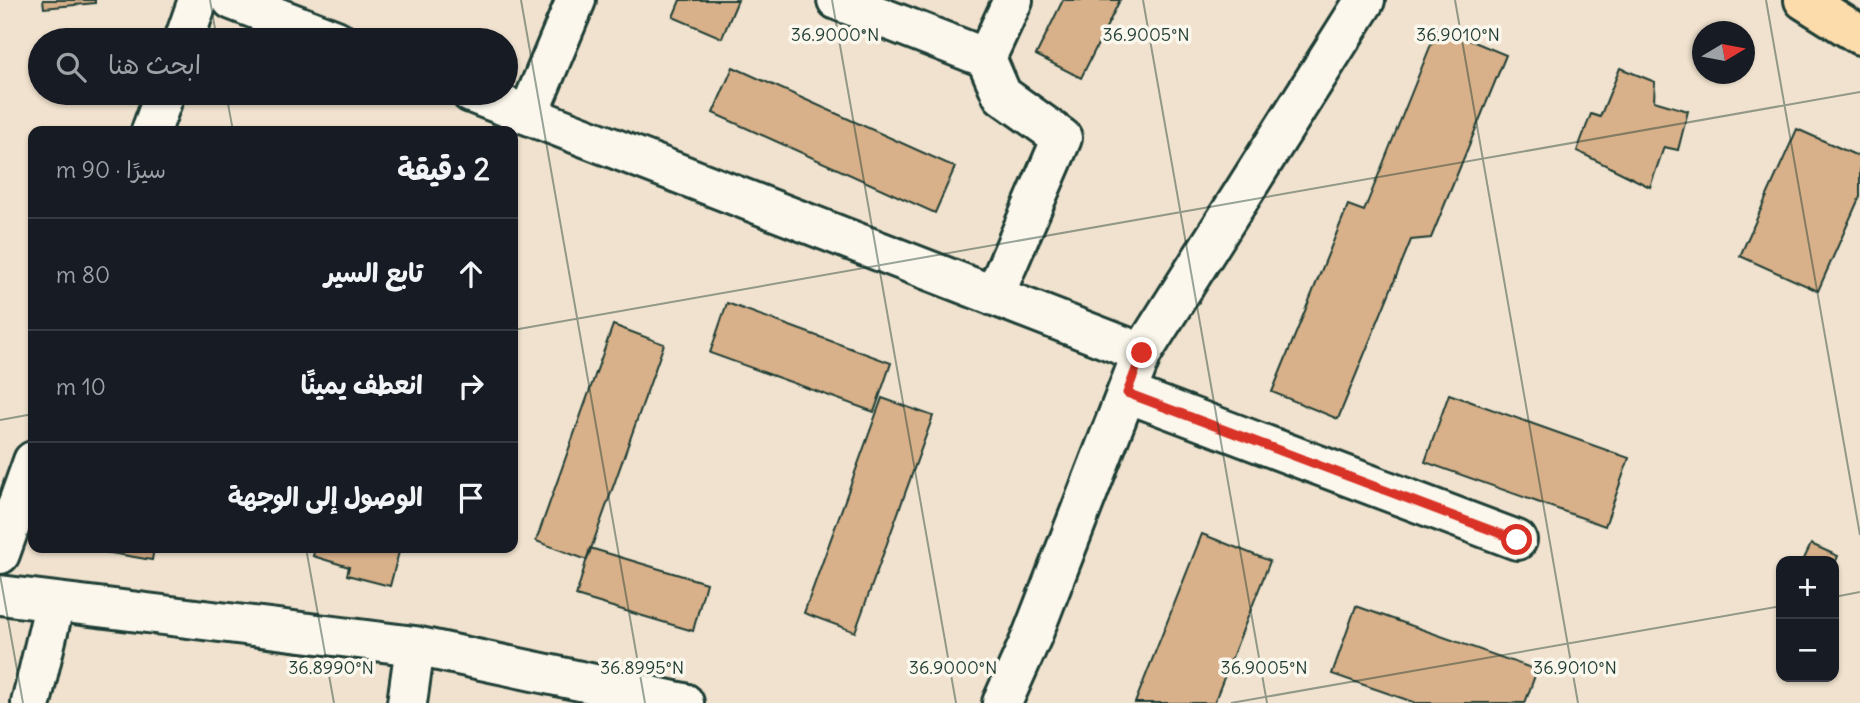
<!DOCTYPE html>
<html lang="ar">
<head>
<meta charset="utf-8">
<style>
  :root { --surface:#171b24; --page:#20242c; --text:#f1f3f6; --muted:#9ea1a6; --line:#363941 }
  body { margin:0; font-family:Delius,"Playpen Sans Arabic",sans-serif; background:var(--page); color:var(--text); direction:rtl }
  .controls { position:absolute; right:21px; bottom:21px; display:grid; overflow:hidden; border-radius:14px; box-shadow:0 2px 5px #0004 }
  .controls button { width:63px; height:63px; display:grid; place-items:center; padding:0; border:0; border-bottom:2px solid var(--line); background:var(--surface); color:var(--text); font:35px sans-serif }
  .compass { position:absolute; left:1692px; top:21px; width:63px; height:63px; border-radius:50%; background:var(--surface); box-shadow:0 2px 5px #0004; rotate:80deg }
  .stop { position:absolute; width:21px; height:21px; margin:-16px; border:5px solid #d93025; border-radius:50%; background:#fff }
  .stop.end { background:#d93025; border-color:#fff; box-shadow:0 2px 7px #0008 }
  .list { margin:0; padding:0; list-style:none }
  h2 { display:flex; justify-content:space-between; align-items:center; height:91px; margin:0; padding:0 28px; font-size:30px }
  h2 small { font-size:23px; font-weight:400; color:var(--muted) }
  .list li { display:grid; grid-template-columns:46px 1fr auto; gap:21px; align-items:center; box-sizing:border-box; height:112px; padding:0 28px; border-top:2px solid var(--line) }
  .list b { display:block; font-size:26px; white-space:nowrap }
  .list em { font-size:23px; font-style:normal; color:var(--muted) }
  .icon { flex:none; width:38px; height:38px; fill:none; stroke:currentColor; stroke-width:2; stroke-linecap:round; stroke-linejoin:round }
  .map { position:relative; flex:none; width:1860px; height:703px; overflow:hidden; direction:ltr }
  .search { position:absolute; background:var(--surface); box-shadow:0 2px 5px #0004; left:28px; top:28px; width:490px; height:77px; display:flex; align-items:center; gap:18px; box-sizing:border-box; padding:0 24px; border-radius:38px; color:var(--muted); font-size:26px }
  .panel { position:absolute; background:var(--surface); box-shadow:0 2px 5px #0004; left:28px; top:126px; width:490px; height:427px; border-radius:14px; direction:rtl }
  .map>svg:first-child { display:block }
  .building { fill:#d8b089; stroke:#1f3d34; stroke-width:2 }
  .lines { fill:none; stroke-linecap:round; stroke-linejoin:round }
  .minor-casing { stroke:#1f3d34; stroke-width:44 }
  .major-casing { stroke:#1f3d34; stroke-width:44 }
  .minor { stroke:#fbf7ec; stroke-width:38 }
  .major { stroke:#fddcac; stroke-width:38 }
  .route { stroke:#d93025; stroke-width:9 }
  .ticks { fill:none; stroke:#1f3d34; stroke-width:2; stroke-opacity:0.45 }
  .ticks-label { font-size:18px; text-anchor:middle; fill:#1f3d34; stroke:#fbf7ec; stroke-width:7; stroke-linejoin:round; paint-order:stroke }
</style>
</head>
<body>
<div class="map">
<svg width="1860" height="703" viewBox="0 0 1860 703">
  <rect width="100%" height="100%" fill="#f0e2ce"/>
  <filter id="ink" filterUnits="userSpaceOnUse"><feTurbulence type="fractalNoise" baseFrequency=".0143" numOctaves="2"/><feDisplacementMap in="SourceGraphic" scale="14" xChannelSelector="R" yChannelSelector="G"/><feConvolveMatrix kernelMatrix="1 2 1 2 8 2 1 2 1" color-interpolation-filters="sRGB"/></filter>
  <g filter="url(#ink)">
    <!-- building -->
    <path class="building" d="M 43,0 L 95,0 L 95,3 L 44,8 Z
      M 680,0 L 738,0 L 722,38 L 673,17 Z
      M 1063,0 L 1120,0 L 1081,78 L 1036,55 Z
      M 1438,27 L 1506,55 L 1431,238 L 1411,240 L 1338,419 L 1272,392 L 1348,205 L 1364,211 Z
      M 733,67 L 955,167 L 935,213 L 713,113 Z
      M 1620,68 L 1655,82 L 1654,101 L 1688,111 L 1678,150 L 1664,147 L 1650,187 L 1577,151 L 1591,114 L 1600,117 Z
      M 1797,129 L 1860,157 L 1860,196 L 1818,291 L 1740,256 Z
      M 727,303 L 891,363 L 874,412 L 710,353 Z
      M 613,325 L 664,344 L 587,560 L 536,541 Z
      M 1449,394 L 1629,458 L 1605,526 L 1425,462 Z
      M 882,398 L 933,416 L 855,632 L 804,613 Z
      M 1202,534 L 1270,561 L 1214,703 L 1135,703 Z
      M 1811,544 L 1838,556 L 1834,566 L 1834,561 L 1803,561 Z
      M 82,548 L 154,548 L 152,560 Z
      M 315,548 L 400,548 L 390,586 L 347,575 L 349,567 L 313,556 Z
      M 590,548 L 706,583 L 693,631 L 576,596 Z
      M 1356,606 L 1537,670 L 1525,703 L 1416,703 L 1332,674 Z"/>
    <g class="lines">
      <!-- minor casing -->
      <g class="minor-casing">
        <path id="minor" d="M 232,0 L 336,40
          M 837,0 L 986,58 L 1002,95 L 1062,138 L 994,296
          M 184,40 L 198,0
          M 986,58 L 1013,0
          M 471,93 L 1142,353
          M 528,115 L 576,0
          M 151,131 L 165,93
          M 1127,393 L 1517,540
          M 0,554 L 33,461
          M 0,595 L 415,646 L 684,703
          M 31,703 L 55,602
          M 407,703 L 415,646
          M 1002,703 L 1032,636 L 1142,353 L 1365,0"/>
      </g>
      <!-- major casing -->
      <g class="major-casing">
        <path id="major" d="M 1804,0 L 1860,35"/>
      </g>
      <!-- minor -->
      <use href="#minor" class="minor"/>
      <!-- major -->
      <use href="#major" class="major"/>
    </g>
  </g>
  <g class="lines" filter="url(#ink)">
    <!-- route -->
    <path class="route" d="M 1142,353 L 1127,393 L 1517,540"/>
  </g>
  <!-- ticks -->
  <path class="ticks" d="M 210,0 L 217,40M 521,0 L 645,703M 832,0 L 956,703M 1143,0 L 1267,703M 1455,0 L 1578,703M 1766,0 L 1860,535M 226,93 L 233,131M 513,330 L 1860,92M 0,420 L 33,414M 306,548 L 334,703M 0,575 L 23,703M 1834,597 L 1860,592M 1231,703 L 1781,606"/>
  <g class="ticks-label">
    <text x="835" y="41">36.9000°N</text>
    <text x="1146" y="41">36.9005°N</text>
    <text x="1458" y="41">36.9010°N</text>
    <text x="331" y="674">36.8990°N</text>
    <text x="642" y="674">36.8995°N</text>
    <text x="953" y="674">36.9000°N</text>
    <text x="1264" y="674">36.9005°N</text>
    <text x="1575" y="674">36.9010°N</text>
  </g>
</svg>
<div class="controls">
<button>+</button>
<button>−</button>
</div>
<svg class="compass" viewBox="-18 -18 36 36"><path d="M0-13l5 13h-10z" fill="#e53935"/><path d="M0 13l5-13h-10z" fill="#9ea1a6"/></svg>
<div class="stop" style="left:1517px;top:540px"></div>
<div class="stop end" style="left:1142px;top:353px"></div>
<div class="search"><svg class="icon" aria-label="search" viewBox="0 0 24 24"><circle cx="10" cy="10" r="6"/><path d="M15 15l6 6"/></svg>ابحث هنا</div>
<section class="panel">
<h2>2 دقيقة<small>سيرًا · 90 m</small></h2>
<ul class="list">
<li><svg class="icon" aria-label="ahead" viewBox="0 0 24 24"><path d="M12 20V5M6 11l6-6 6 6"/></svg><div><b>تابع السير</b></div><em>80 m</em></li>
<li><svg class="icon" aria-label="right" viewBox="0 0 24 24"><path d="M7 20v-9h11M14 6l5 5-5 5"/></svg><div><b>انعطف يمينًا</b></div><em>10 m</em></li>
<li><svg class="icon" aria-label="arrive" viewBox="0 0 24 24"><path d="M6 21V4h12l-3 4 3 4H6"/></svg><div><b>الوصول إلى الوجهة</b></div></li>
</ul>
</section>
</div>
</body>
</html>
